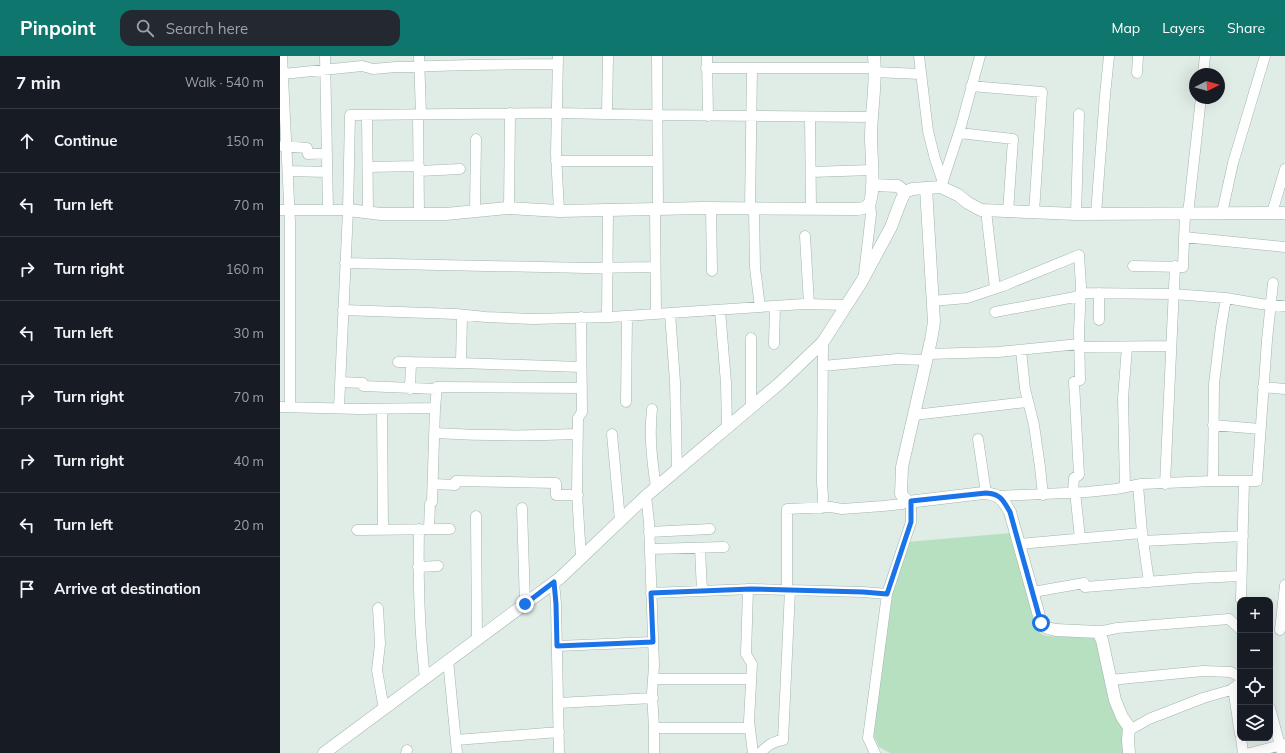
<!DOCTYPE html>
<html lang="en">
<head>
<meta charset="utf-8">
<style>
  :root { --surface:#171b24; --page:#242831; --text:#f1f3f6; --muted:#9ea1a6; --line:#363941; --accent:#0f766e }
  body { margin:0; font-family:Mulish,sans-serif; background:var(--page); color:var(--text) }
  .controls { position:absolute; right:12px; bottom:12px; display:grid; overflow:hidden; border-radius:8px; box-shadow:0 4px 16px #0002 }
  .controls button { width:36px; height:36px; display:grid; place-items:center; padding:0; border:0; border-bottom:1px solid var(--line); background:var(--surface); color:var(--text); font:20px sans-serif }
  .compass { position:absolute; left:909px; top:12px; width:36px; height:36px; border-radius:50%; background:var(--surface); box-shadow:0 4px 16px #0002; rotate:84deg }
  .stop { position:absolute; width:12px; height:12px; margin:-9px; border:3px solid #1a73e8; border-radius:50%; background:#fff }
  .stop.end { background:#1a73e8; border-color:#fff; box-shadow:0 1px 4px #0008 }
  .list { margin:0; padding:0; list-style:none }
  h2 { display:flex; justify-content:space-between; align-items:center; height:52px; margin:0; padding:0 16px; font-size:17px }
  h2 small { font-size:13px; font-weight:400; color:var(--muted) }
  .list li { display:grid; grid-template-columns:26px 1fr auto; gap:12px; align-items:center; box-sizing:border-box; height:64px; padding:0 16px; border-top:1px solid var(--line) }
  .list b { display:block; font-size:15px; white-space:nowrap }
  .list em { font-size:13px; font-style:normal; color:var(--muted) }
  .icon { flex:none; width:22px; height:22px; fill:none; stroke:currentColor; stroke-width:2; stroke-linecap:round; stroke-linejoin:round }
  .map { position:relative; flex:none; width:1005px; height:697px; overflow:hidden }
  header { display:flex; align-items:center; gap:24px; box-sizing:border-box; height:56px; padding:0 20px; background:var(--accent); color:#fff }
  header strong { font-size:19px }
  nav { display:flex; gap:22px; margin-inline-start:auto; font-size:14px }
  .search { width:280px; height:36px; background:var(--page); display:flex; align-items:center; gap:10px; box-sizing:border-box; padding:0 14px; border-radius:12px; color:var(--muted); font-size:15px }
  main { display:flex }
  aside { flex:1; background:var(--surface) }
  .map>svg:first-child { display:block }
  .green { fill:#b6e0bf }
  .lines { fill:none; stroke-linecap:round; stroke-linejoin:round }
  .minor-casing { stroke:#a2b5ad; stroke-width:11 }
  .tertiary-casing { stroke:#a2b5ad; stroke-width:13 }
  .minor { stroke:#fff; stroke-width:10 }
  .tertiary { stroke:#fff; stroke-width:12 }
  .route { stroke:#1a73e8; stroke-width:5 }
</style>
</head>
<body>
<header>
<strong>Pinpoint</strong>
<div class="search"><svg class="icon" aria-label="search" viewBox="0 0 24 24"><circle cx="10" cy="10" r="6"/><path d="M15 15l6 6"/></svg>Search here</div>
<nav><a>Map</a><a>Layers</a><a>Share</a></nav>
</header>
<main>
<aside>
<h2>7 min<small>Walk · 540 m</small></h2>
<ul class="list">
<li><svg class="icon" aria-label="ahead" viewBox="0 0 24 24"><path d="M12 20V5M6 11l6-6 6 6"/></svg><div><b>Continue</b></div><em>150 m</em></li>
<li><svg class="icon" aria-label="left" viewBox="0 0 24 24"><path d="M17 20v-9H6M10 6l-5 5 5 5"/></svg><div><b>Turn left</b></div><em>70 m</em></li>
<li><svg class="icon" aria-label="right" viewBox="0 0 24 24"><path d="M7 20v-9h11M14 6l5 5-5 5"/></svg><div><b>Turn right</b></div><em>160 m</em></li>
<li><svg class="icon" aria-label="left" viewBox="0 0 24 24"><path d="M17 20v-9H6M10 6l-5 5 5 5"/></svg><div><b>Turn left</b></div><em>30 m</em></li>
<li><svg class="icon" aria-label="right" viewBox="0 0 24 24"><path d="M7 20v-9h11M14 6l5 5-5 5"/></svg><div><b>Turn right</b></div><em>70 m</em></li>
<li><svg class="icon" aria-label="right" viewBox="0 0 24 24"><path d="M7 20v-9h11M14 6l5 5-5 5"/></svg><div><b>Turn right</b></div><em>40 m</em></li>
<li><svg class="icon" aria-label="left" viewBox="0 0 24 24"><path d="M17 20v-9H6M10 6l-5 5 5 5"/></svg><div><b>Turn left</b></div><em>20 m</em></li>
<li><svg class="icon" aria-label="arrive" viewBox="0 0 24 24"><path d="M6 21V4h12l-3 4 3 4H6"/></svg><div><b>Arrive at destination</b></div></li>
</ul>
</aside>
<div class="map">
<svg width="1005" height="697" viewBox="0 0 1005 697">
  <rect width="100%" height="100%" fill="#e0ece6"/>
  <!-- green -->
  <path class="green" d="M 731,477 L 758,570 L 761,578 L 766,580 L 815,582 L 837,662 L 843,674 L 845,697 L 610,697 L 599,691 L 592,676 L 611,535 L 627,486 Z"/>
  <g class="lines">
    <!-- minor casing -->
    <g class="minor-casing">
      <path id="minor" d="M 2,0 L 10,166 L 10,351
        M 45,0 L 48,154
        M 139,0 L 141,58
        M 278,0 L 276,98 L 279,155
        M 377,0 L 378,153
        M 427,0 L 428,60
        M 639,0 L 648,75 L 655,103 L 663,126
        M 426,12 L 595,12
        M 595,16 L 640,18
        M 857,17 L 858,0
        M 3,18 L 82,10 L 93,13 L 116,11 L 191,9 L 278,8
        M 923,18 L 925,0
        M 691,30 L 762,36 L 754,156
        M 138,58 L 139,158
        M 327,58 L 328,0
        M 87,59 L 88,156
        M 530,61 L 531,153
        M 679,77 L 733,83 L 728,156
        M 2,90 L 27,92 L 28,98 L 47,97
        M 276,105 L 377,105
        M 88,111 L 139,110
        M 8,115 L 47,116
        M 139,115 L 180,113
        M 531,116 L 592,114
        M 661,131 L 681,70 L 700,0
        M 431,152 L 432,215
        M 470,152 L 472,12
        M 474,152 L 475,212 L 480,251
        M 229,153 L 230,57
        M 375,153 L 376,258
        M 0,154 L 68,154
        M 195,155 L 196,83
        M 706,155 L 715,232
        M 942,157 L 953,107 L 985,0
        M 992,157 L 1005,113
        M 796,158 L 799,58
        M 816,158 L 825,39 L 829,0
        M 908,158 L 921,42
        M 525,180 L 529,248
        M 904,181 L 1005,191
        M 65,207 L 307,212 L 375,211
        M 853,210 L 903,211 L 905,158
        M 584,218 L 591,158 L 590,147
        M 800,237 L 893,238 L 946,242 L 981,248 L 1005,250
        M 819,237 L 819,264
        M 652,245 L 687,242 L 723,230 L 799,199 L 801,230 L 799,275 L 800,324 L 794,326 L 799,419 L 794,422 L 793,436
        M 63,254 L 176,258 L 206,261 L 253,263 L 330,261 L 524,248 L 567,249
        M 440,254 L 446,327 L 447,372
        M 715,256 L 800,240
        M 390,257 L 395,326 L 397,414
        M 301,261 L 302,356 L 298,362 L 297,437 L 301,502
        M 327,261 L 328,154
        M 471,282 L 471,351
        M 494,288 L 495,250
        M 799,291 L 891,290
        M 741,294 L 745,333 L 754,369 L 760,411 L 763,439
        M 648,298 L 718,296 L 799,288
        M 118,306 L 181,307 L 301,311
        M 181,307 L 182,259
        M 543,310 L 617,303 L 646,304
        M 60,326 L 83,327 L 83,330 L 157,333
        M 983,331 L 1005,333
        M 130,333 L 131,306
        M 346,346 L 347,260
        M 0,351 L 80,353 L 155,352
        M 59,352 L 68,154 L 70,59 L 277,57 L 377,59 L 592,61
        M 102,353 L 103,473
        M 372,353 C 369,380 372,405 376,431
        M 634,359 L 747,346
        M 933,369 L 980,373
        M 155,377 C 203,380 250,380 297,378
        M 332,378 L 340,464
        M 698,383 L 706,437
        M 933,425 L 934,328 L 941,271 L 946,242
        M 153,428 L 175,429 L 176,425 L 276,427 L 276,439 L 298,439
        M 885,428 L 895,210
        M 858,429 L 862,477 L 869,526
        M 845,431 L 843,342 L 847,291
        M 795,436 L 800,482
        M 366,440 L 369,466 L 374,610 L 372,637 L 374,672 L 374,697
        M 718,440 L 807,436 L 836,433 L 861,428 L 933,425 L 977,425 L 987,284 L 993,227
        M 242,452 L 245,548
        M 542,452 L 543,441 L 542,427 L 543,286
        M 196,460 L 197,583
        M 139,473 C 138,523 139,572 145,622
        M 149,473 L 150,448 L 152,446 L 155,352 L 157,331 L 302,332
        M 77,474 L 170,473
        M 369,476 L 430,473
        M 863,485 L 963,480
        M 739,488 L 862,477
        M 420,492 L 422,535
        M 370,493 L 444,491
        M 138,511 L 158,510
        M 274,526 L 276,548 L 279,697
        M 468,533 L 466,598 L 472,608 L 469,665 L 473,697
        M 507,534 L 507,453 L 551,451 L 562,453 L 603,450 L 622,448 L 628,446
        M 753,536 L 804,527 L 805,531 L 916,522 L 961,520
        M 371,537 L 471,533 L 583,536 L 607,538
        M 961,544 L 964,425
        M 98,552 L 100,588 L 97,614 L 104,653
        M 1000,574 L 1005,529
        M 818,576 L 837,572 L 949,563 L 960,573
        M 277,590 L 373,586
        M 168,604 L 177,697
        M 373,623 L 471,623
        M 830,624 L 923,615 L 951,616 L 960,621
        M 953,632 L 960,678
        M 278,647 L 373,642
        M 990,652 L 1002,697
        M 374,672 L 470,672
        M 848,675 L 869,663 L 923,642 L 951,634 L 960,627
        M 961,682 L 963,697
        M 176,684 L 279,676
        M 126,697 L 127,694
        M 480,697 C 487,690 493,685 503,684 L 510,534
        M 595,697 L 588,682 L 607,538 L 631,466 L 631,445
        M 970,697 L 1005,688"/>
    </g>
    <!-- tertiary casing -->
    <g class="tertiary-casing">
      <path id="tertiary" d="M 592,129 L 618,130 L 625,136
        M 646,132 L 654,266 L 651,284 L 622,411 L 621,438 L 628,446 L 703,437 C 719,438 722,442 730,456 L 761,567 L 767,572 L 776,574 L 818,576 L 822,584 L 835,644 L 842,661 L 849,671 L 848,684 L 849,697
        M 68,154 L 101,158 L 166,158 L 227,152 L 279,155 L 424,152 L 575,153 C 581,153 588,152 590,146 C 595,131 591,97 591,81 C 591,54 597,27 594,0
        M 44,697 L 280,522 L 366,440 L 501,326 L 543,286 L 582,225 L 611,171 L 620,147 L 625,136 L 632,133 L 661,131 L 678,139 L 688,147 L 701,154 L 796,158 L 1005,157"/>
    </g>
    <!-- minor -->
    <use href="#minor" class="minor"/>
    <!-- tertiary -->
    <use href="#tertiary" class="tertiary"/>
  </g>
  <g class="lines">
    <!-- route -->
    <path class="route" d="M 245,548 L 274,526 L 276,548 L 277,590 L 373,586 L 371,537 L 471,533 L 583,536 L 607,538 L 631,466 L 631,445 L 706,437 C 721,438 723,444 730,456 L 761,567"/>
  </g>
</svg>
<div class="controls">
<button>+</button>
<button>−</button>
<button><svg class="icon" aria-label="locate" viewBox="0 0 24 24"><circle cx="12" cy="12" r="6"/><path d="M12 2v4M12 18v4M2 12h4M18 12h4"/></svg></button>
<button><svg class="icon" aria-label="layers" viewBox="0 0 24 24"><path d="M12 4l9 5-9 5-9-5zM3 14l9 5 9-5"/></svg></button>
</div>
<svg class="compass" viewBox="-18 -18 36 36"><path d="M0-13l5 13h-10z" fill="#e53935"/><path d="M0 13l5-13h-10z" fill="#9ea1a6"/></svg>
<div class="stop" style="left:761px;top:567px"></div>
<div class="stop end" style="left:245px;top:548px"></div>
</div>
</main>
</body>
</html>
